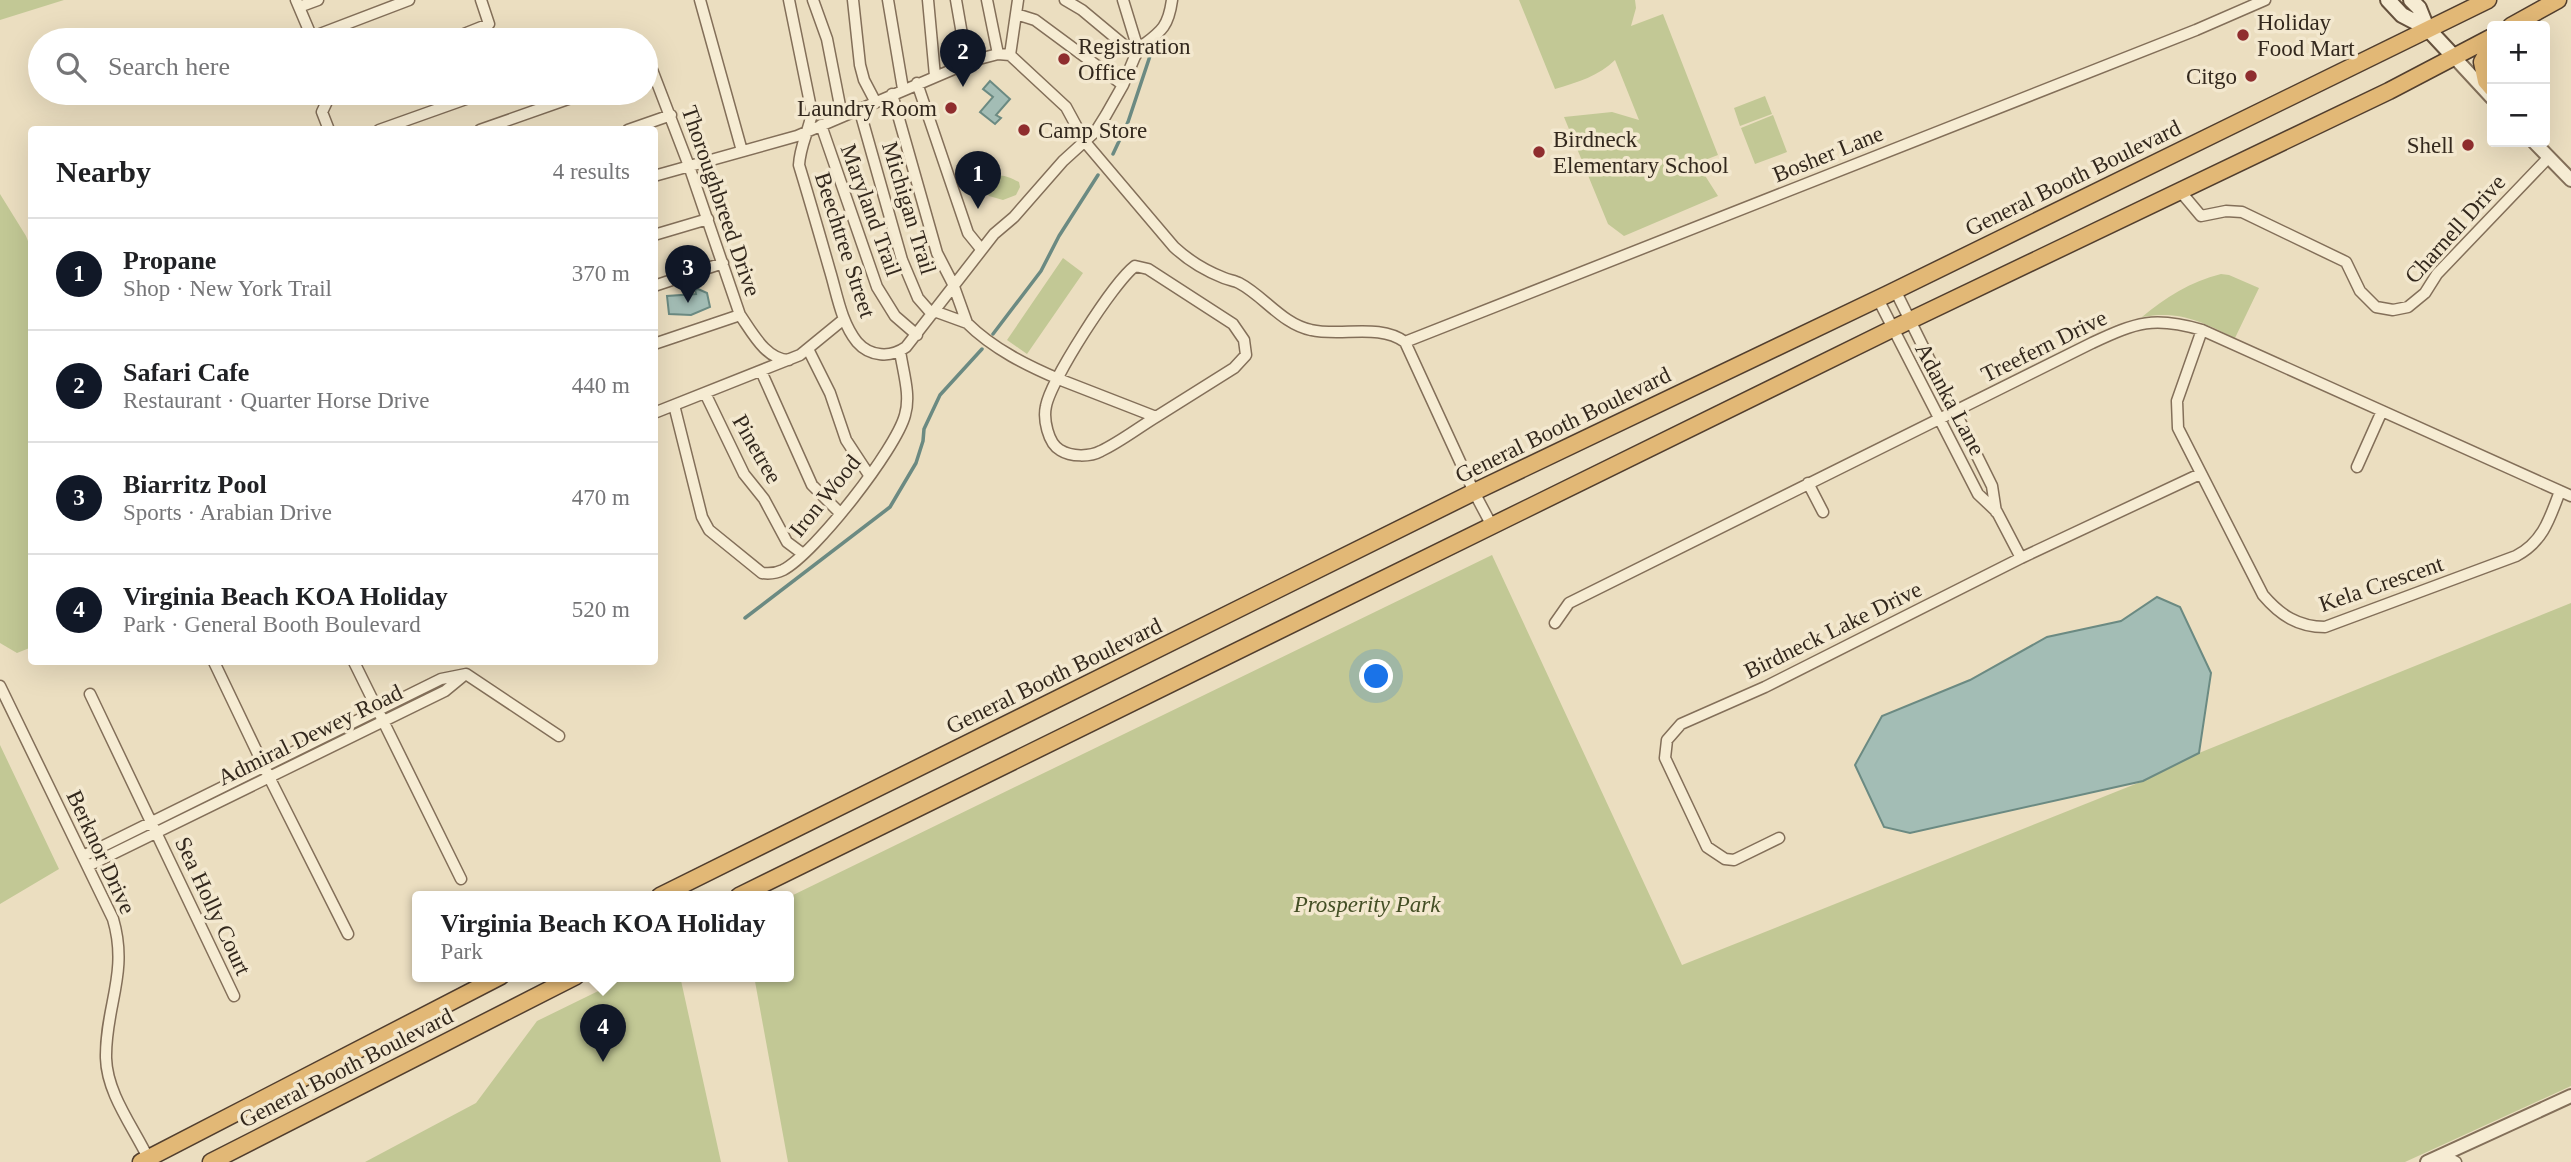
<!DOCTYPE html>
<html lang="en">
<head>
<meta charset="utf-8">
<style>
  :root { --surface:#fff; --page:#f2f2f2; --text:#202124; --muted:#757577; --line:#e0e0e0; --accent:#111827 }
  body { margin:0; font-family:Georgia,serif; background:var(--page); color:var(--text) }
  .controls { position:absolute; right:21px; top:21px; display:grid; overflow:hidden; border-radius:7px; box-shadow:0 7px 28px #0002 }
  .controls button { width:63px; height:63px; display:grid; place-items:center; padding:0; border:0; border-bottom:2px solid var(--line); background:var(--surface); color:var(--text); font:35px sans-serif }
  .you { position:absolute; left:1377px; top:677px; width:24px; height:24px; margin:-18px; border:5px solid #fff; border-radius:50%; background:#1a73e8; box-shadow:0 0 0 10px #1a73e833 }
  .badge { display:grid; place-items:center; width:46px; height:46px; border-radius:50%; background:var(--accent); color:#fff; font-size:23px; font-weight:700 }
  .pin { position:absolute; translate:-50% -58px; filter:drop-shadow(0 2px 4px #0008) }
  .pin::after { content:''; position:absolute; top:37px; width:24px; height:21px; background:inherit; clip-path:polygon(0 0,100% 0,50% 100%) }
  .popup { position:absolute; left:412px; top:891px; width:382px; height:91px; box-sizing:border-box; display:grid; place-content:center; border-radius:7px; background:var(--surface); filter:drop-shadow(0 2px 5px #0005); font-size:23px; white-space:nowrap; color:var(--muted) }
  .popup b { font-size:26px; color:var(--text) }
  .popup::after { content:''; position:absolute; left:50%; top:100%; margin-left:-14px; border:14px solid transparent; border-top-color:var(--surface) }
  .list { margin:0; padding:0; list-style:none }
  h2 { display:flex; justify-content:space-between; align-items:center; height:91px; margin:0; padding:0 28px; font-size:30px }
  h2 small { font-size:23px; font-weight:400; color:var(--muted) }
  .list li { display:grid; grid-template-columns:46px 1fr auto; gap:21px; align-items:center; box-sizing:border-box; height:112px; padding:0 28px; border-top:2px solid var(--line) }
  .list b { display:block; font-size:26px; white-space:nowrap }
  .list p { margin:0; font-size:23px; white-space:nowrap; color:var(--muted) }
  .list em { font-size:23px; font-style:normal; color:var(--muted) }
  .icon { flex:none; width:38px; height:38px; fill:none; stroke:currentColor; stroke-width:2; stroke-linecap:round; stroke-linejoin:round }
  .map { position:relative; flex:none; width:2571px; height:1162px; overflow:hidden }
  .search { position:absolute; background:var(--surface); box-shadow:0 7px 28px #0002; left:28px; top:28px; width:630px; height:77px; display:flex; align-items:center; gap:18px; box-sizing:border-box; padding:0 24px; border-radius:38px; color:var(--muted); font-size:26px }
  .panel { position:absolute; background:var(--surface); box-shadow:0 7px 28px #0002; left:28px; top:126px; width:630px; height:539px; border-radius:7px }
  .map>svg:first-child { display:block }
  .green { fill:#c2c895 }
  .water { fill:#a3bdb5; stroke:#6b8a82; stroke-width:2 }
  .lines { fill:none; stroke-linecap:round; stroke-linejoin:round }
  .stream { stroke:#6b8a82; stroke-width:3.5 }
  .minor-casing { stroke:#836f59; stroke-width:13 }
  .tertiary-casing { stroke:#836f59; stroke-width:16 }
  .secondary-casing { stroke:#65513d; stroke-width:18 }
  .trunk-casing { stroke:#513e2e; stroke-width:19 }
  .minor { stroke:#f6ecd3; stroke-width:10 }
  .tertiary { stroke:#f6ecd3; stroke-width:12 }
  .secondary { stroke:#f6ecd3; stroke-width:14 }
  .trunk { stroke:#e2b876; stroke-width:16 }
  .poi-dot { fill:#8f2d2e; stroke:#f3e8cf; stroke-width:2.5 }
  .labels { text-anchor:middle; dominant-baseline:central; stroke-width:7; stroke-linejoin:round; paint-order:stroke }
  .poi-label { font-size:23px; fill:#33281d; stroke:#f3e8cf; text-anchor:start }
  .street-label { font-size:23px; fill:#33281d; stroke:#f3e8cf }
  .park-label { font-size:23px; font-style:italic; fill:#444f25; stroke:#f3e8cf }
</style>
</head>
<body>
<div class="map">
<svg width="2571" height="1162" viewBox="0 0 2571 1162">
  <rect width="100%" height="100%" fill="#ebdec0"/>
  <!-- green -->
  <path class="green" d="M 0,0 L 64,0 L 0,20 Z
    M 1519,0 L 1635,0 L 1636,8 L 1631,26 L 1663,14 L 1718,155 L 1697,163 L 1718,196 L 1624,236 L 1608,224 L 1564,117 L 1612,112 L 1639,120 L 1615,60 C 1599,76 1578,82 1555,89 Z
    M 1765,96 L 1772,114 L 1740,126 L 1734,108 Z
    M 1773,115 L 1787,152 L 1755,164 L 1741,128 Z
    M 987,173 L 991,174 L 992,177 C 1003,173 1010,178 1019,182 L 1020,187 L 1016,195 L 1003,200 L 989,196 L 985,189 L 989,181 L 984,177 Z
    M 0,194 L 26,236 L 32,251 L 32,647 L 17,653 L 0,643 Z
    M 1063,258 L 1083,273 L 1027,354 L 1007,340 Z
    M 2221,274 L 2229,275 L 2259,288 L 2235,338 C 2202,322 2180,310 2142,317 C 2166,297 2190,282 2221,274 Z
    M 1492,555 L 1682,965 L 2143,781 L 2199,753 L 2571,603 L 2571,1086 L 2405,1162 L 788,1162 L 754,976 L 788,976 L 789,897 Z
    M 0,745 L 59,869 L 0,904 Z
    M 629,976 L 680,976 L 721,1162 L 365,1162 L 476,1103 L 537,1021 Z"/>
  <!-- water -->
  <path class="water" d="M 990,81 L 1010,99 L 996,115 L 1001,118 L 995,124 L 980,112 L 993,97 L 983,89 Z
    M 698,289 L 707,293 L 710,307 L 691,315 L 669,314 L 667,296 L 696,294 L 695,290 Z
    M 2157,597 L 2180,607 L 2211,673 L 2199,753 L 2143,781 L 1910,833 L 1884,827 L 1855,765 L 1882,716 L 1970,680 L 2047,637 L 2121,621 Z"/>
  <g class="lines">
    <!-- stream -->
    <path class="stream" d="M 1113,154 L 1128,122 L 1152,50
      M 993,334 L 1041,271 L 1059,236 L 1098,175
      M 745,618 L 890,507 L 916,463 L 923,441 L 924,429 L 940,395 L 982,349"/>
    <!-- minor casing -->
    <g class="minor-casing">
      <path id="minor" d="M 296,0 L 313,40
        M 700,0 L 742,151
        M 789,0 L 812,113 C 808,133 800,146 799,165 C 810,201 820,236 830,271 C 837,294 841,322 857,342 C 870,357 891,358 906,347 L 994,234 L 1014,217 L 1063,161 L 1096,131 L 1106,115 L 1123,85 L 1138,49 L 1123,0
        M 813,0 L 827,39 L 842,116
        M 853,0 L 860,65 L 864,80 L 875,101
        M 888,0 L 903,89
        M 928,0 L 935,76
        M 956,0 L 967,63
        M 987,0 L 998,54
        M 1065,0 L 1082,10 L 1136,55
        M 299,7 L 318,0
        M 1016,14 L 1035,20 L 1123,85
        M 312,37 L 409,0
        M 449,40 L 489,24 L 481,0
        M 1138,49 C 1160,32 1168,29 1172,0
        M 646,54 L 689,166 L 740,315 L 654,344
        M 1010,55 L 1066,107 L 1085,142 L 1174,247 C 1188,260 1206,271 1224,278 C 1229,280 1235,281 1239,283 C 1264,296 1282,324 1311,330 C 1341,337 1379,323 1405,342 L 1474,492 L 1492,526
        M 1010,55 L 1018,0
        M 917,83 L 968,233 L 981,249
        M 892,94 L 937,253 L 953,284 L 967,323 L 934,311
        M 859,108 L 902,260 L 918,298 L 932,314
        M 821,125 L 877,287 L 895,316 L 917,335
        M 329,130 L 322,112 L 331,93
        M 379,130 L 483,93
        M 480,130 L 585,93
        M 628,130 L 671,115
        M 654,176 L 797,136 L 975,60 L 998,54 L 1010,55
        M 2180,191 L 2201,216 L 2226,211 L 2242,212 L 2346,262 L 2360,291 L 2376,307 L 2393,310 L 2408,307 L 2425,293 L 2437,274 L 2549,157
        M 654,235 L 708,219
        M 654,286 L 723,263
        M 1895,290 L 1992,486 L 1996,512
        M 1878,299 L 1978,494 L 1997,512 L 2021,558
        M 740,315 C 752,332 766,360 789,360
        M 967,323 C 993,349 1028,366 1061,380 L 1156,417 L 1234,368 L 1246,355 L 1244,340 L 1233,324 L 1148,269 L 1135,266 C 1113,283 1051,380 1046,406 C 1043,419 1048,443 1060,450 C 1071,457 1090,457 1101,451 C 1120,442 1138,428 1156,417
        M 2202,330 L 2177,401 L 2178,428 L 2263,595 C 2280,615 2298,627 2325,627 L 2516,556 C 2543,542 2550,518 2560,491
        M 1405,342 L 2196,30 L 2265,0
        M 808,349 L 830,393 L 846,440 L 869,475
        M 761,371 L 812,485 L 840,513
        M 705,393 L 744,474 L 764,499 L 787,542 L 803,554
        M 674,405 L 702,517 L 709,530 L 762,573 C 770,574 777,573 783,570 C 815,553 896,449 905,415 C 911,395 903,372 900,351
        M 654,413 L 800,355 L 844,319
        M 2357,467 L 2382,411
        M 1808,483 L 1823,512
        M 1555,623 L 1569,603 L 2092,343 C 2137,322 2154,316 2202,330 L 2571,496
        M 214,662 L 269,777 L 348,934
        M 354,662 L 461,879
        M 466,674 L 559,736
        M 0,686 L 113,919 C 129,973 105,1007 106,1058 C 107,1095 135,1129 150,1162
        M 90,694 L 234,996
        M 1779,838 L 1734,860 L 1725,859 L 1707,847 L 1665,758 L 1667,740 L 1681,724 L 1765,687 L 2021,558 L 2200,474
        M 83,856 L 441,679 L 466,674
        M 88,866 L 445,691 L 462,677
        M 2441,1158 L 2442,1155 L 2456,1162"/>
    </g>
    <!-- tertiary casing -->
    <g class="tertiary-casing">
      <path id="tertiary" d="M 2455,58 L 2492,98
        M 2534,142 L 2571,180
        M 2427,1162 L 2571,1096"/>
    </g>
    <!-- secondary casing -->
    <g class="secondary-casing">
      <path id="secondary" d="M 2388,0 L 2402,15 L 2427,28
        M 2411,0 L 2419,8 L 2427,28 L 2455,58"/>
    </g>
    <!-- trunk casing -->
    <g class="trunk-casing">
      <path id="trunk" d="M 2511,26 L 2558,0
        M 2492,44 L 2482,62 L 2486,81 L 2492,88
        M 660,896 L 1474,492 L 1888,294 L 2488,0
        M 739,896 L 1892,329 L 2389,91 L 2492,37
        M 141,1162 L 501,976
        M 211,1162 L 576,976"/>
    </g>
    <!-- minor -->
    <use href="#minor" class="minor"/>
    <!-- tertiary -->
    <use href="#tertiary" class="tertiary"/>
    <!-- secondary -->
    <use href="#secondary" class="secondary"/>
    <!-- trunk -->
    <use href="#trunk" class="trunk"/>
  </g>
  <!-- markers -->
  <g class="poi-dot">
    <circle cx="2243" cy="35" r="7"/>
    <circle cx="1064" cy="59" r="7"/>
    <circle cx="2251" cy="76" r="7"/>
    <circle cx="951" cy="108" r="7"/>
    <circle cx="1024" cy="130" r="7"/>
    <circle cx="2468" cy="145" r="7"/>
    <circle cx="1539" cy="152" r="7"/>
  </g>
  <g class="labels">
    <!-- poi labels -->
    <g class="poi-label">
      <text x="2257" y="22">Holiday<tspan x="2257" dy="26">Food Mart</tspan></text>
      <text x="1078" y="46">Registration<tspan x="1078" dy="26">Office</tspan></text>
      <text x="2237" y="76" text-anchor="end">Citgo</text>
      <text x="937" y="108" text-anchor="end">Laundry Room</text>
      <text x="1038" y="130">Camp Store</text>
      <text x="1553" y="139">Birdneck<tspan x="1553" dy="26">Elementary School</tspan></text>
      <text x="2454" y="145" text-anchor="end">Shell</text>
    </g>
    <!-- street labels -->
    <g class="street-label">
      <text transform="translate(1828 154) rotate(-22)">Bosher Lane</text>
      <text transform="translate(2073 178) rotate(-26)">General Booth Boulevard</text>
      <text transform="translate(721 201) rotate(71)">Thoroughbreed Drive</text>
      <text transform="translate(909 208) rotate(73)">Michigan Trail</text>
      <text transform="translate(871 210) rotate(70)">Maryland Trail</text>
      <text transform="translate(2455 229) rotate(-48)">Charnell Drive</text>
      <text transform="translate(845 245) rotate(72)">Beechtree Street</text>
      <text transform="translate(2044 346) rotate(-26)">Treefern Drive</text>
      <text transform="translate(1950 399) rotate(62)">Adanka Lane</text>
      <text transform="translate(1563 425) rotate(-26)">General Booth Boulevard</text>
      <text transform="translate(757 449) rotate(60)">Pinetree</text>
      <text transform="translate(825 496) rotate(-51)">Iron Wood</text>
      <text transform="translate(2381 584) rotate(-19)">Kela Crescent</text>
      <text transform="translate(1833 630) rotate(-26)">Birdneck Lake Drive</text>
      <text transform="translate(1054 676) rotate(-26)">General Booth Boulevard</text>
      <text transform="translate(310 735) rotate(-26)">Admiral Dewey Road</text>
      <text transform="translate(101 852) rotate(65)">Berknor Drive</text>
      <text transform="translate(213 906) rotate(65)">Sea Holly Court</text>
      <text transform="translate(346 1068) rotate(-27)">General Booth Boulevard</text>
    </g>
    <!-- park labels -->
    <g class="park-label">
      <text x="1367" y="904">Prosperity Park</text>
    </g>
  </g>
</svg>
<div class="controls">
<button>+</button>
<button>−</button>
</div>
<div class="you"></div>
<div class="pin badge" style="left:978px;top:209px">1</div>
<div class="pin badge" style="left:963px;top:87px">2</div>
<div class="pin badge" style="left:688px;top:303px">3</div>
<div class="pin badge" style="left:603px;top:1062px">4</div>
<div class="popup"><b>Virginia Beach KOA Holiday</b>Park</div>
<div class="search"><svg class="icon" aria-label="search" viewBox="0 0 24 24"><circle cx="10" cy="10" r="6"/><path d="M15 15l6 6"/></svg>Search here</div>
<section class="panel">
<h2>Nearby<small>4 results</small></h2>
<ul class="list">
<li><span class="badge">1</span><div><b>Propane</b><p>Shop · New York Trail</p></div><em>370 m</em></li>
<li><span class="badge">2</span><div><b>Safari Cafe</b><p>Restaurant · Quarter Horse Drive</p></div><em>440 m</em></li>
<li><span class="badge">3</span><div><b>Biarritz Pool</b><p>Sports · Arabian Drive</p></div><em>470 m</em></li>
<li><span class="badge">4</span><div><b>Virginia Beach KOA Holiday</b><p>Park · General Booth Boulevard</p></div><em>520 m</em></li>
</ul>
</section>
</div>
</body>
</html>
